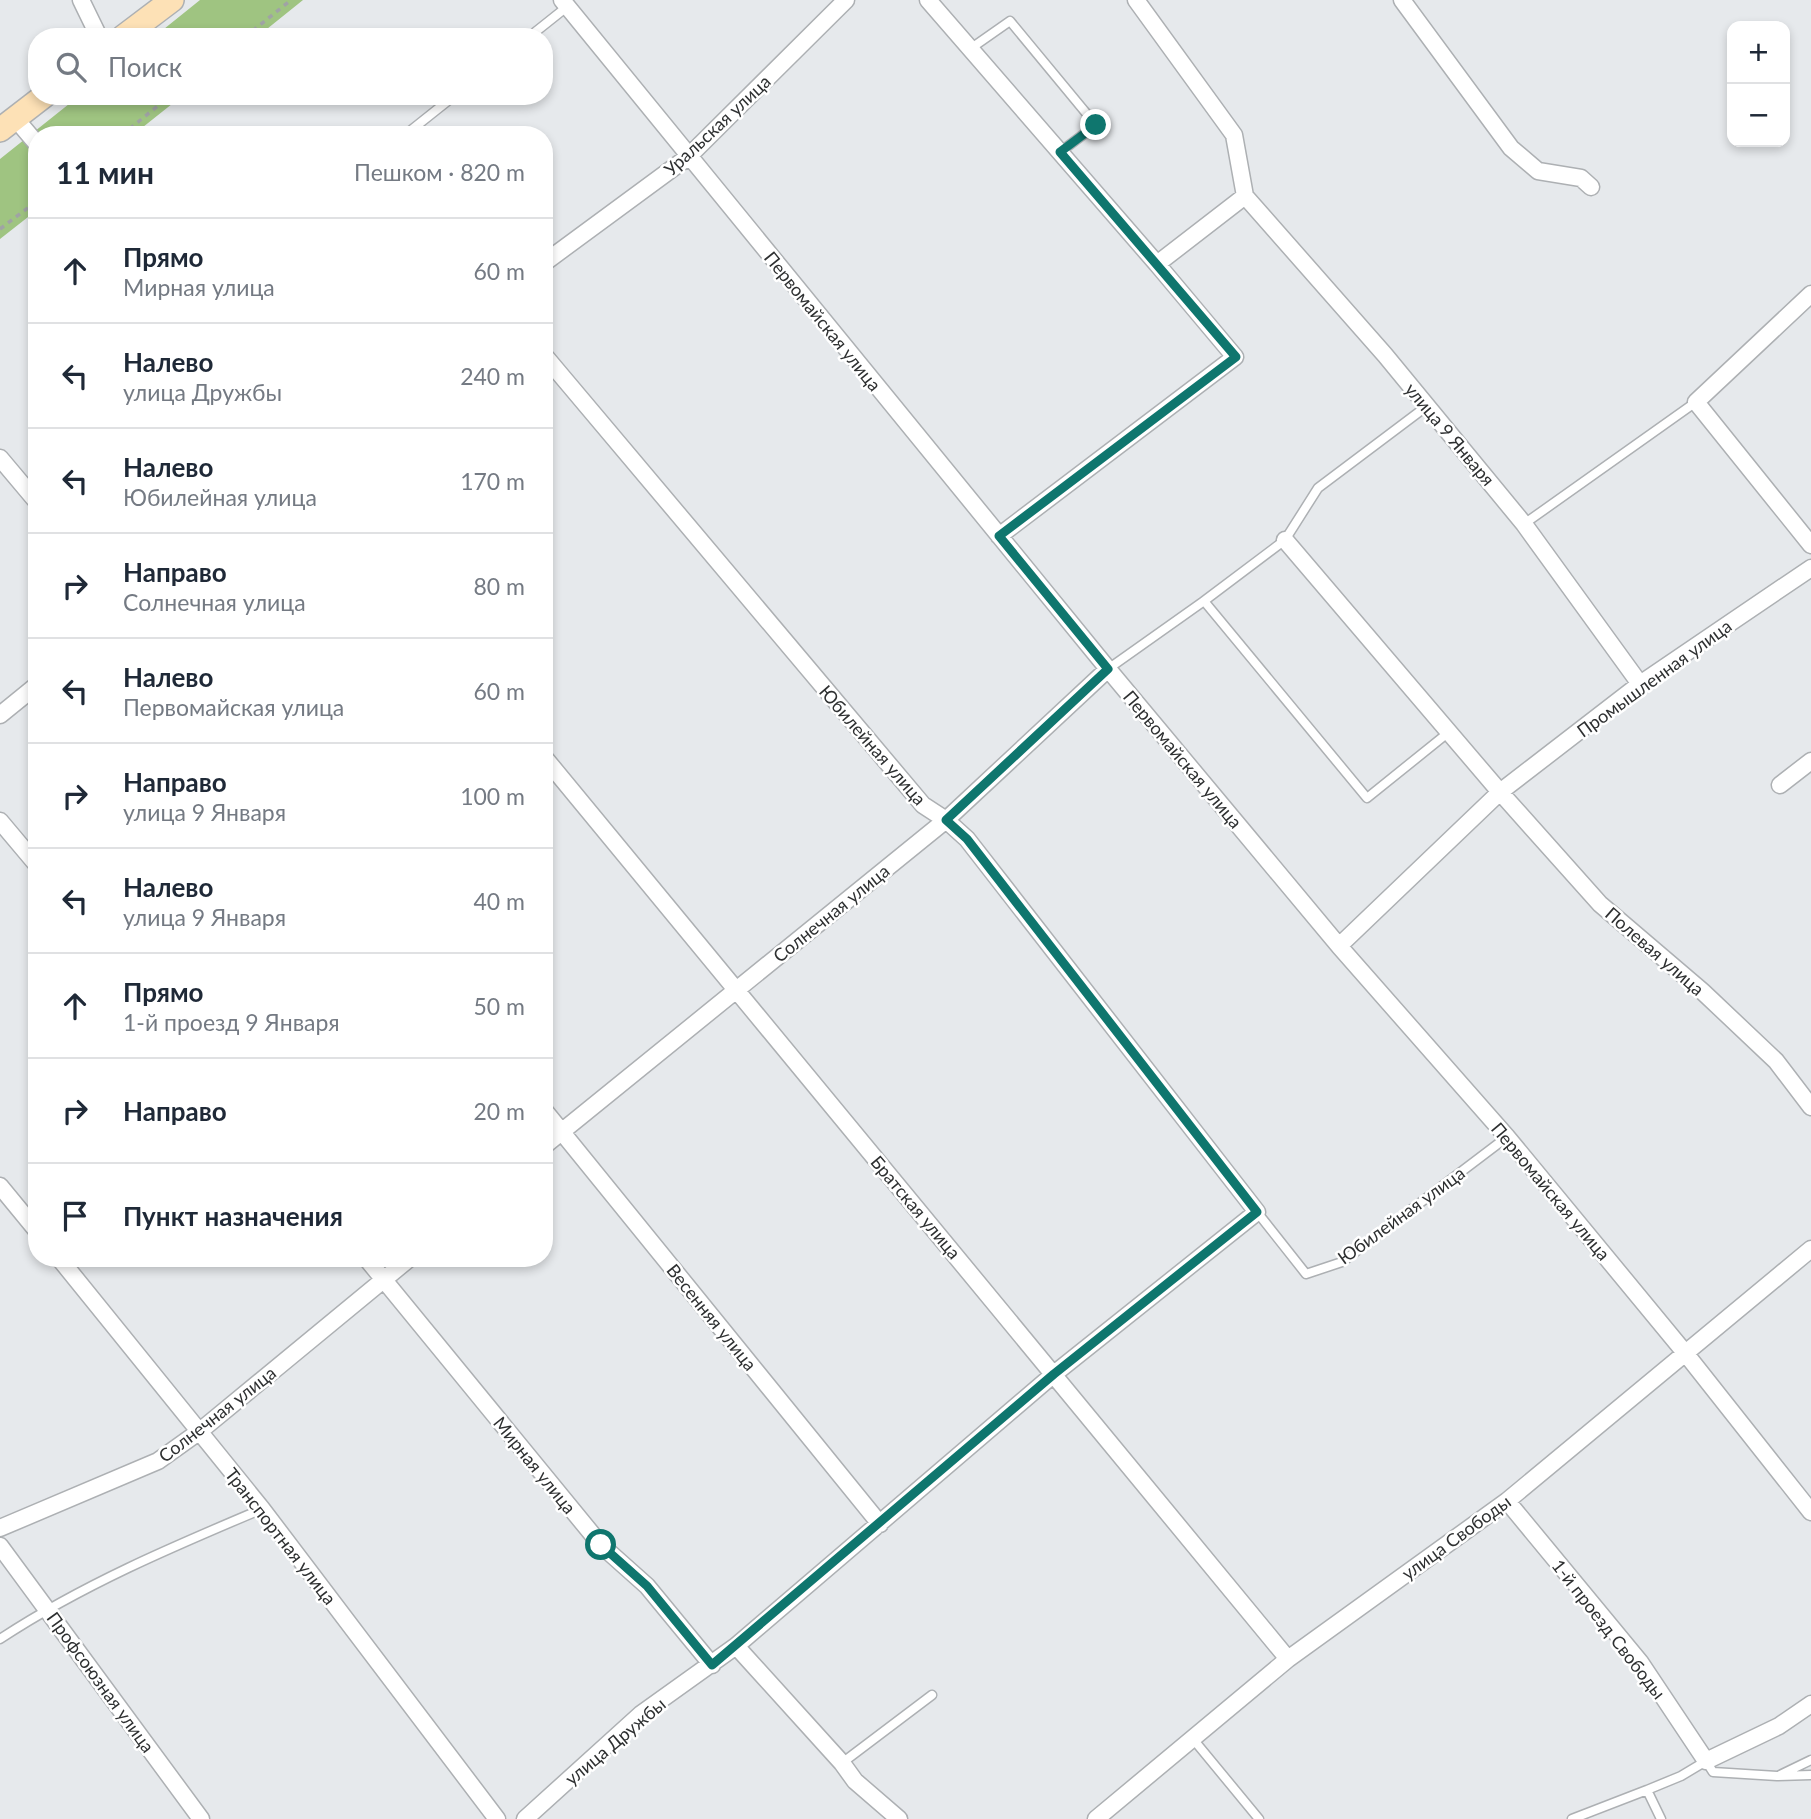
<!DOCTYPE html>
<html lang="ru">
<head>
<meta charset="utf-8">
<style>
  :root { --surface:#fff; --page:#f6f6f7; --text:#1f2937; --muted:#747a83; --line:#e0e1e3 }
  body { margin:0; font-family:Lato,sans-serif; background:var(--page); color:var(--text) }
  .controls { position:absolute; right:21px; top:21px; display:grid; overflow:hidden; border-radius:14px; box-shadow:0 4px 10px #0003 }
  .controls button { width:63px; height:63px; display:grid; place-items:center; padding:0; border:0; border-bottom:2px solid var(--line); background:var(--surface); color:var(--text); font:35px sans-serif }
  .stop { position:absolute; width:21px; height:21px; margin:-16px; border:5px solid #0f766e; border-radius:50%; background:#fff }
  .stop.end { background:#0f766e; border-color:#fff; box-shadow:0 2px 7px #0008 }
  .list { margin:0; padding:0; list-style:none }
  h2 { display:flex; justify-content:space-between; align-items:center; height:91px; margin:0; padding:0 28px; font-size:30px }
  h2 small { font-size:23px; font-weight:400; color:var(--muted) }
  .list li { display:grid; grid-template-columns:46px 1fr auto; gap:21px; align-items:center; box-sizing:border-box; height:105px; padding:0 28px; border-top:2px solid var(--line) }
  .list b { display:block; font-size:26px; white-space:nowrap }
  .list p { margin:0; font-size:23px; white-space:nowrap; color:var(--muted) }
  .list em { font-size:23px; font-style:normal; color:var(--muted) }
  .icon { flex:none; width:38px; height:38px; fill:none; stroke:currentColor; stroke-width:2; stroke-linecap:round; stroke-linejoin:round }
  .map { position:relative; flex:none; width:1811px; height:1819px; overflow:hidden }
  .search { position:absolute; background:var(--surface); box-shadow:0 4px 10px #0003; left:28px; top:28px; width:525px; height:77px; display:flex; align-items:center; gap:18px; box-sizing:border-box; padding:0 24px; border-radius:28px; color:var(--muted); font-size:26px }
  .panel { position:absolute; background:var(--surface); box-shadow:0 4px 10px #0003; left:28px; top:126px; width:525px; height:1141px; border-radius:28px }
  .map>svg:first-child { display:block }
  .green { fill:#9fc481 }
  .lines { fill:none; stroke-linecap:round; stroke-linejoin:round }
  .service-casing { stroke:#adb0b3; stroke-width:11 }
  .minor-casing { stroke:#adb0b3; stroke-width:19 }
  .secondary-casing { stroke:#adb0b3; stroke-width:26 }
  .path { stroke:#a0a3a5; stroke-width:3.5; stroke-dasharray:5 5; stroke-linecap:butt }
  .service { stroke:#fff; stroke-width:8 }
  .minor { stroke:#fff; stroke-width:16 }
  .secondary { stroke:#fde1b6; stroke-width:23 }
  .route { stroke:#0f766e; stroke-width:9 }
  .labels { text-anchor:middle; dominant-baseline:central; stroke-width:5; stroke-linejoin:round; paint-order:stroke }
  .street-label { font-size:18px; fill:#2e3031; stroke:#fff }
</style>
</head>
<body>
<div class="map">
<svg width="1811" height="1819" viewBox="0 0 1811 1819">
  <rect width="100%" height="100%" fill="#e6e9ec"/>
  <!-- green -->
  <path class="green" d="M 200,0 L 303,0 L 257,37 L 154,37 Z
    M 79,96 L 182,96 L 133,135 L 37,135 L 37,210 L 0,239 L 0,159 Z"/>
  <g class="lines">
    <!-- service casing -->
    <g class="service-casing">
      <path id="service" d="M 529,37 L 568,6
        M 970,49 L 1010,21 L 1096,125 L 1060,152
        M 405,135 L 454,96
        M 1427,406 L 1318,488 L 1285,540 L 1204,601 L 1367,798 L 1449,732
        M 1524,524 L 1696,402
        M 1108,669 L 1204,601
        M 1257,1212 L 1306,1274 L 1342,1262 L 1507,1137
        M 0,1639 C 82,1585 172,1547 262,1509
        M 1193,1739 L 1259,1819
        M 842,1763 L 932,1695
        M 1780,1775 L 1811,1760
        M 1572,1819 L 1647,1790
        M 1661,1819 L 1647,1790 L 1681,1776 L 1706,1761 L 1713,1772 L 1777,1776 L 1811,1775"/>
    </g>
    <!-- minor casing -->
    <g class="minor-casing">
      <path id="minor" d="M 81,0 L 99,37
        M 562,0 L 1108,669 L 1339,946 L 1507,1137 L 1686,1354 L 1811,1512
        M 928,0 L 1157,264
        M 1136,0 L 1234,135 L 1245,196
        M 1402,0 L 1511,148 L 1538,171 L 1581,178 L 1591,187
        M 15,118 L 37,144
        M 544,263 L 688,157 L 846,0
        M 1811,294 L 1696,402 L 1811,545
        M 0,458 L 37,502
        M 999,536 L 1235,357 L 1157,264 L 1245,196 L 1385,355 L 1524,524 L 1640,684
        M 1285,540 L 1500,792 L 1600,904 L 1702,991 L 1776,1061 L 1811,1107
        M 0,715 L 37,685
        M 544,757 L 1288,1659
        M 1780,785 L 1811,761
        M 0,821 L 37,865
        M 1339,946 L 1500,792 L 1640,684 L 1811,568
        M 544,1110 L 880,1524
        M 544,1146 L 946,820 L 1108,669
        M 0,1186 L 37,1231
        M 59,1258 L 262,1509 L 497,1819
        M 366,1258 L 601,1545 L 647,1586 L 712,1665
        M 1507,1501 L 1640,1662 L 1706,1761 L 1779,1726 L 1811,1704
        M 0,1528 L 158,1461 L 200,1431 L 410,1258
        M 0,1546 L 201,1819
        M 736,1646 L 842,1763 L 855,1781 L 899,1819
        M 525,1819 L 641,1714 L 736,1646 L 1054,1374 L 1257,1212 L 967,839 L 946,820 L 923,805 L 544,355
        M 1096,1819 L 1288,1659 L 1507,1501 L 1811,1249"/>
    </g>
    <!-- secondary casing -->
    <g class="secondary-casing">
      <path id="secondary" d="M 123,37 L 172,0
        M 0,130 L 44,96"/>
    </g>
    <!-- path -->
    <path class="path" d="M 245,37 L 291,0
      M 122,135 L 170,96
      M 0,229 L 37,201"/>
    <!-- service -->
    <use href="#service" class="service"/>
    <!-- minor -->
    <use href="#minor" class="minor"/>
    <!-- secondary -->
    <use href="#secondary" class="secondary"/>
  </g>
  <g class="lines">
    <!-- route -->
    <path class="route" d="M 601,1545 L 647,1586 L 712,1665 L 1054,1374 L 1257,1212 L 967,839 L 946,820 L 1108,669 L 999,536 L 1236,357 L 1060,152 L 1096,125"/>
  </g>
  <g class="labels">
    <!-- street labels -->
    <g class="street-label">
      <text transform="translate(717 125) rotate(-43)">Уральская улица</text>
      <text transform="translate(823 321) rotate(51)">Первомайская улица</text>
      <text transform="translate(1450 434) rotate(50)">улица 9 Января</text>
      <text transform="translate(1654 678) rotate(-36)">Промышленная улица</text>
      <text transform="translate(873 745) rotate(49)">Юбилейная улица</text>
      <text transform="translate(1183 759) rotate(50)">Первомайская улица</text>
      <text transform="translate(831 913) rotate(-39)">Солнечная улица</text>
      <text transform="translate(1655 951) rotate(41)">Полевая улица</text>
      <text transform="translate(1551 1191) rotate(50)">Первомайская улица</text>
      <text transform="translate(916 1207) rotate(50)">Братская улица</text>
      <text transform="translate(1401 1215) rotate(-36)">Юбилейная улица</text>
      <text transform="translate(712 1317) rotate(51)">Весенняя улица</text>
      <text transform="translate(217 1414) rotate(-38)">Солнечная улица</text>
      <text transform="translate(535 1465) rotate(51)">Мирная улица</text>
      <text transform="translate(281 1536) rotate(52)">Транспортная улица</text>
      <text transform="translate(1456 1537) rotate(-36)">улица Свободы</text>
      <text transform="translate(1609 1629) rotate(52)">1-й проезд Свободы</text>
      <text transform="translate(101 1682) rotate(54)">Профсоюзная улица</text>
      <text transform="translate(615 1741) rotate(-40)">улица Дружбы</text>
    </g>
  </g>
</svg>
<div class="controls">
<button>+</button>
<button>−</button>
</div>
<div class="stop" style="left:601px;top:1545px"></div>
<div class="stop end" style="left:1096px;top:125px"></div>
<div class="search"><svg class="icon" aria-label="search" viewBox="0 0 24 24"><circle cx="10" cy="10" r="6"/><path d="M15 15l6 6"/></svg>Поиск</div>
<section class="panel">
<h2>11 мин<small>Пешком · 820 m</small></h2>
<ul class="list">
<li><svg class="icon" aria-label="ahead" viewBox="0 0 24 24"><path d="M12 20V5M6 11l6-6 6 6"/></svg><div><b>Прямо</b><p>Мирная улица</p></div><em>60 m</em></li>
<li><svg class="icon" aria-label="left" viewBox="0 0 24 24"><path d="M17 20v-9H6M10 6l-5 5 5 5"/></svg><div><b>Налево</b><p>улица Дружбы</p></div><em>240 m</em></li>
<li><svg class="icon" aria-label="left" viewBox="0 0 24 24"><path d="M17 20v-9H6M10 6l-5 5 5 5"/></svg><div><b>Налево</b><p>Юбилейная улица</p></div><em>170 m</em></li>
<li><svg class="icon" aria-label="right" viewBox="0 0 24 24"><path d="M7 20v-9h11M14 6l5 5-5 5"/></svg><div><b>Направо</b><p>Солнечная улица</p></div><em>80 m</em></li>
<li><svg class="icon" aria-label="left" viewBox="0 0 24 24"><path d="M17 20v-9H6M10 6l-5 5 5 5"/></svg><div><b>Налево</b><p>Первомайская улица</p></div><em>60 m</em></li>
<li><svg class="icon" aria-label="right" viewBox="0 0 24 24"><path d="M7 20v-9h11M14 6l5 5-5 5"/></svg><div><b>Направо</b><p>улица 9 Января</p></div><em>100 m</em></li>
<li><svg class="icon" aria-label="left" viewBox="0 0 24 24"><path d="M17 20v-9H6M10 6l-5 5 5 5"/></svg><div><b>Налево</b><p>улица 9 Января</p></div><em>40 m</em></li>
<li><svg class="icon" aria-label="ahead" viewBox="0 0 24 24"><path d="M12 20V5M6 11l6-6 6 6"/></svg><div><b>Прямо</b><p>1-й проезд 9 Января</p></div><em>50 m</em></li>
<li><svg class="icon" aria-label="right" viewBox="0 0 24 24"><path d="M7 20v-9h11M14 6l5 5-5 5"/></svg><div><b>Направо</b></div><em>20 m</em></li>
<li><svg class="icon" aria-label="arrive" viewBox="0 0 24 24"><path d="M6 21V4h12l-3 4 3 4H6"/></svg><div><b>Пункт назначения</b></div></li>
</ul>
</section>
</div>
</body>
</html>
